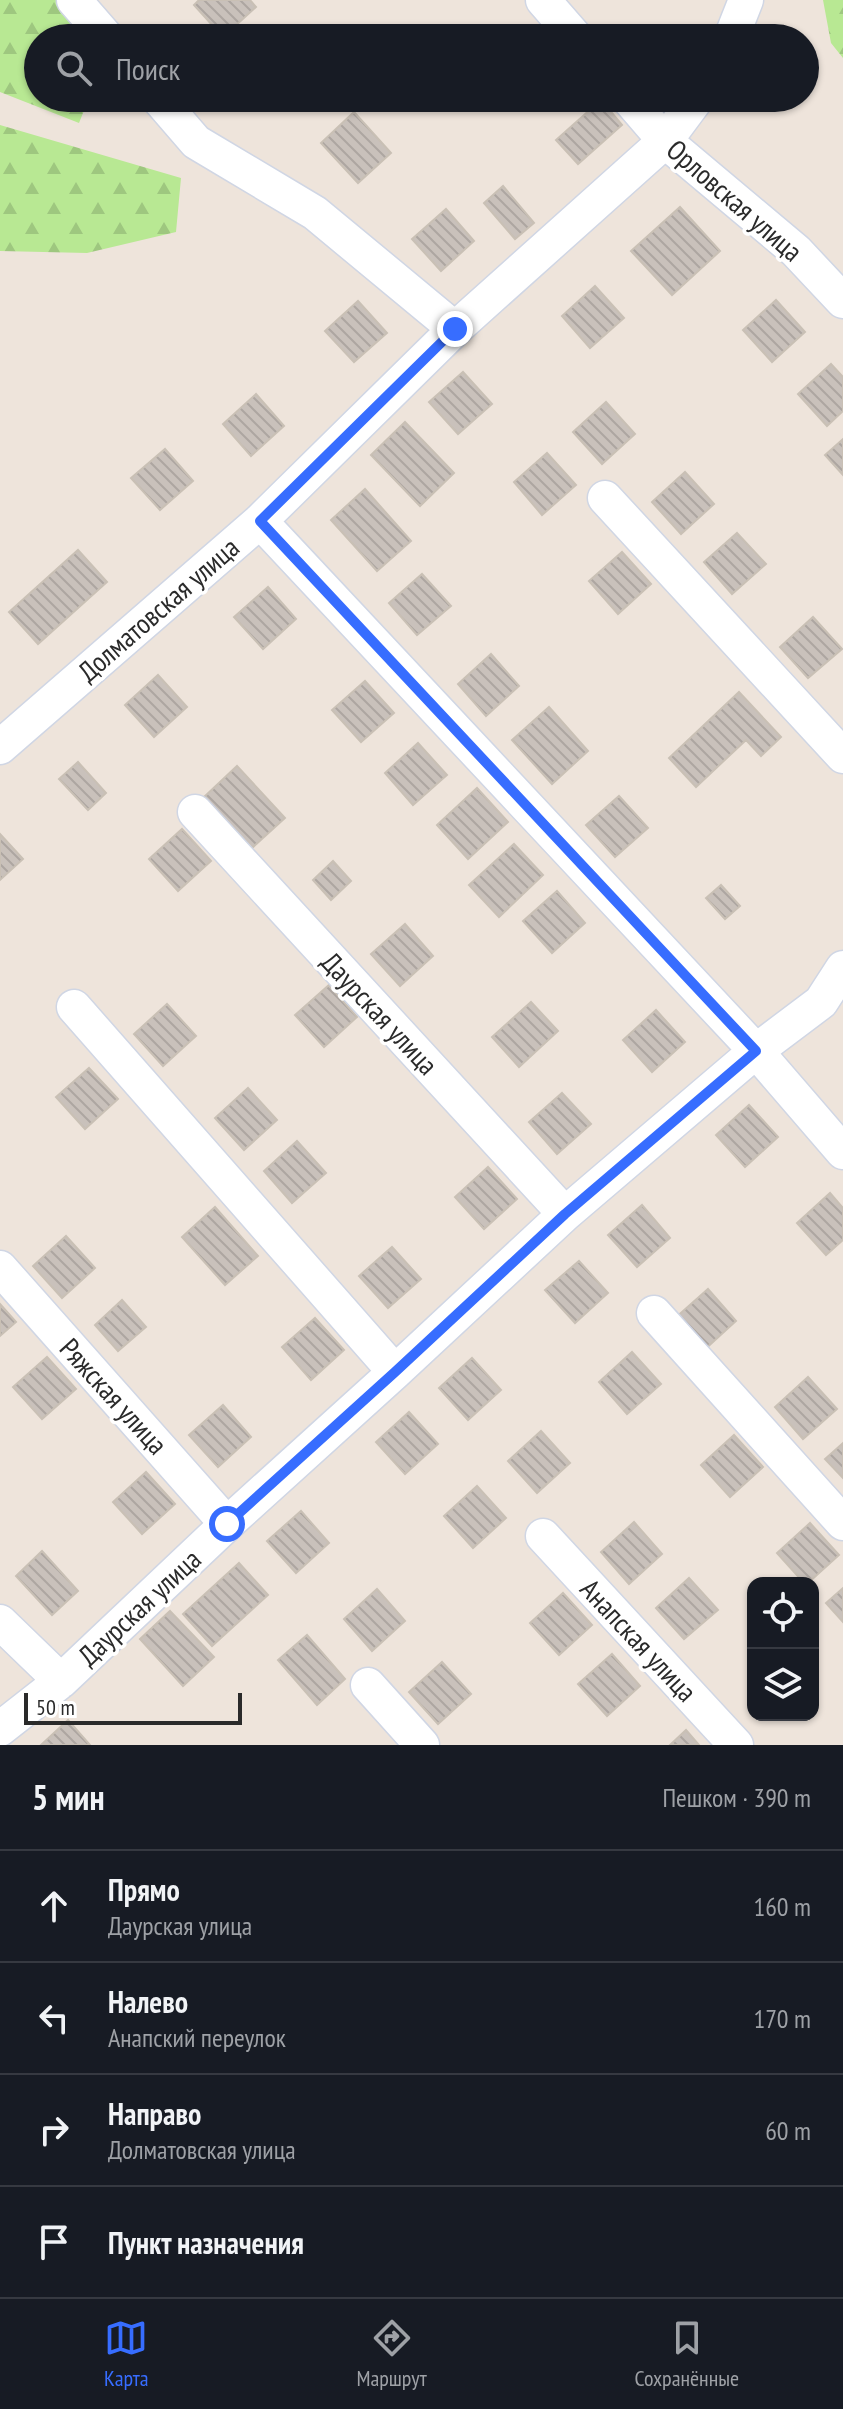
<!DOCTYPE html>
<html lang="ru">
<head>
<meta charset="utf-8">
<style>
  :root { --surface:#171b24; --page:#242831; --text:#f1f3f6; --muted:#9ea1a6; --line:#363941; --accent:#376dff }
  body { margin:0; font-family:"PT Sans Narrow",sans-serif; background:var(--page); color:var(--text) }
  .controls { position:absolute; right:24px; bottom:24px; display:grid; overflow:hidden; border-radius:16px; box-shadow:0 2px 6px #0004 }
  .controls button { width:72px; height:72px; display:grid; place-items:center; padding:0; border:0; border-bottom:2px solid var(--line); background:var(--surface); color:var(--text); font:40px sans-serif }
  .scale { position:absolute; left:24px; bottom:20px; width:218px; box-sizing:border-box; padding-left:8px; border:4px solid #2a2a2a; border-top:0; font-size:22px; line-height:28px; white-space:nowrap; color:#2a2a2a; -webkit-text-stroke:6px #fff; paint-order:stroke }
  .stop { position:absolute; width:24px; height:24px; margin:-18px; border:6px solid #376dff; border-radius:50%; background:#fff }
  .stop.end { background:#376dff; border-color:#fff; box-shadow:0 2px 8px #0008 }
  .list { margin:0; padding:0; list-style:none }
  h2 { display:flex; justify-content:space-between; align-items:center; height:104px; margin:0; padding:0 32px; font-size:34px }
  h2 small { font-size:26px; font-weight:400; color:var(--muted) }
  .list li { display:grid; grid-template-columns:52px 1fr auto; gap:24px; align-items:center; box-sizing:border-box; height:112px; padding:0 32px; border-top:2px solid var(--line) }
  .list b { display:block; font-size:30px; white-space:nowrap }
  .list p { margin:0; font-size:26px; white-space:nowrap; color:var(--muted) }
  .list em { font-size:26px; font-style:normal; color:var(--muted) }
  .icon { flex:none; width:44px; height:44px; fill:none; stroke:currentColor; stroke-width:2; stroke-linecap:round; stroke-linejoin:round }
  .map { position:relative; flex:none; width:843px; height:1745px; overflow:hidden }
  .search { position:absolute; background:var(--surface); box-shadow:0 2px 6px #0004; left:24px; right:24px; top:24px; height:88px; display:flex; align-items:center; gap:20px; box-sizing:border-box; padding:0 28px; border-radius:44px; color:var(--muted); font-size:30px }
  .sheet { height:552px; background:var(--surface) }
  nav { display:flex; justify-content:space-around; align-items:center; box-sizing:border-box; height:112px; border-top:2px solid var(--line); background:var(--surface); font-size:22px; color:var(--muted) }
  nav a { display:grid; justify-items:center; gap:4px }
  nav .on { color:var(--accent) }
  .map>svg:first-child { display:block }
  .forest { fill:url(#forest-firs) }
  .building { fill:url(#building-back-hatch); stroke:#c9c0b5; stroke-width:2 }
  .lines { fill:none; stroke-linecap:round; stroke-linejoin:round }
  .minor-casing { stroke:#d0d6e4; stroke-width:37 }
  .minor { stroke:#fff; stroke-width:34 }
  .route { stroke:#376dff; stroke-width:10 }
  .labels { text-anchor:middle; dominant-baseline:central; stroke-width:7; stroke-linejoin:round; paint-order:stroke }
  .street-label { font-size:28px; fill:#2a2a2a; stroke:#fff }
</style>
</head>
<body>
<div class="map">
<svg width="843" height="1745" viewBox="0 0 843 1745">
  <defs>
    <pattern id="forest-firs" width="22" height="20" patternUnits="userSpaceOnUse" patternTransform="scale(2)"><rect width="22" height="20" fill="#b8e893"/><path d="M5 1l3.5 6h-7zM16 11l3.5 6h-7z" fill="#9ec77f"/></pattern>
    <pattern id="building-back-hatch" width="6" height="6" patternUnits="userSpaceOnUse" patternTransform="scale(2)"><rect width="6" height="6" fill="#c9c1bb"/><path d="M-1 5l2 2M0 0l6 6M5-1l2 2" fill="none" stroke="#ada6a1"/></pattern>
  </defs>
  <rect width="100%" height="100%" fill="#eee4db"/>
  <!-- forest -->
  <path class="forest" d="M 0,0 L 61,0 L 89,38 L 38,38 L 38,98 L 89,98 L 79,123 L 0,92 Z
    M 823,0 L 843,0 L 843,58 L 831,43 Z
    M 0,125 L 181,178 L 176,232 L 87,253 L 0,251 Z"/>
  <!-- building -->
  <path class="building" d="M 199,0 L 250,0 L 256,7 L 223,37 L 194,5 Z
    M 601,100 L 622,125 L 578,164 L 556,140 Z
    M 354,112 L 391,153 L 358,183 L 321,143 Z
    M 503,186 L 534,223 L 515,239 L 484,203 Z
    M 680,207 L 720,251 L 672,295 L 631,251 Z
    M 446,209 L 474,241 L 441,271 L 412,239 Z
    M 595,286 L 624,318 L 590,348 L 562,316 Z
    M 776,300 L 805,332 L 772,362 L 743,330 Z
    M 358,301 L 387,333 L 354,362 L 325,331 Z
    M 831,364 L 843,377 L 843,411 L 827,426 L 798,394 Z
    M 463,372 L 492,404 L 458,434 L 429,402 Z
    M 256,394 L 284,426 L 251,456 L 223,424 Z
    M 606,402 L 635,434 L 602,464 L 573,432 Z
    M 405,422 L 454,473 L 420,506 L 371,455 Z
    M 843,439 L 843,475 L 825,455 Z
    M 165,449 L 193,481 L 160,510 L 131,478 Z
    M 547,453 L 576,485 L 542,515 L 514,482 Z
    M 685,472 L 714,504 L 681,534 L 652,502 Z
    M 365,489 L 411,541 L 377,571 L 331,520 Z
    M 737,533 L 766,564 L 732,594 L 704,562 Z
    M 78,550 L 107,582 L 38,644 L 9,612 Z
    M 622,552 L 651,584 L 618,614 L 589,581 Z
    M 422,574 L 451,606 L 417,635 L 389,603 Z
    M 268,587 L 296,619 L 263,649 L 234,617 Z
    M 813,617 L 842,649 L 808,678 L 780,647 Z
    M 491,654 L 519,686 L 486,716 L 458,684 Z
    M 158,675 L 187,707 L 154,737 L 125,705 Z
    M 365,681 L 394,713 L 361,742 L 332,710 Z
    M 739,692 L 781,737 L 761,756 L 746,740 L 696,787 L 669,758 Z
    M 549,707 L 588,751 L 552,784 L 512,740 Z
    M 418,743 L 447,775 L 413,805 L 385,773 Z
    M 78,762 L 106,793 L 88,810 L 59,779 Z
    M 237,766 L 285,818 L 252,848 L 204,797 Z
    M 477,788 L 508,822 L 468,859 L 437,825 Z
    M 619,796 L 648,828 L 615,857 L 586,825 Z
    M 182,829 L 211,861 L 178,891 L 149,859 Z
    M 0,834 L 23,859 L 0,880 Z
    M 514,844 L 543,875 L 499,917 L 469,885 Z
    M 333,861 L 351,881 L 331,900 L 313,880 Z
    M 721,885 L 740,906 L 725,919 L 706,898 Z
    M 557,891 L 585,923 L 552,953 L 523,921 Z
    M 405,924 L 433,956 L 400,986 L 371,954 Z
    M 329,985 L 357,1017 L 324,1047 L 295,1015 Z
    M 531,1002 L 558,1031 L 519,1067 L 492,1037 Z
    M 167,1004 L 196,1036 L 163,1066 L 134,1034 Z
    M 656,1010 L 685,1042 L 652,1072 L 623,1040 Z
    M 89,1068 L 118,1099 L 85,1129 L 56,1097 Z
    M 248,1088 L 277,1120 L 244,1150 L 215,1118 Z
    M 562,1093 L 591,1124 L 557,1154 L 529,1122 Z
    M 749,1105 L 778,1137 L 745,1167 L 716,1135 Z
    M 297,1141 L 326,1173 L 292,1203 L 264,1171 Z
    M 488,1167 L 517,1199 L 484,1229 L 455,1197 Z
    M 830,1193 L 843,1208 L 843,1240 L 826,1255 L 797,1223 Z
    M 642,1205 L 670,1238 L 637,1267 L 608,1235 Z
    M 215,1207 L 258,1256 L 225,1285 L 182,1237 Z
    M 66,1236 L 95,1268 L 62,1298 L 33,1266 Z
    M 392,1247 L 421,1279 L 388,1308 L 359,1276 Z
    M 579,1261 L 608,1293 L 575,1323 L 545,1290 Z
    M 708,1289 L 736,1321 L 703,1351 L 674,1319 Z
    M 122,1300 L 146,1327 L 118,1351 L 95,1325 Z
    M 0,1304 L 16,1322 L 0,1336 Z
    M 315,1318 L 344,1350 L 311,1380 L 282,1347 Z
    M 632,1352 L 661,1384 L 627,1414 L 599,1382 Z
    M 47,1357 L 76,1389 L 42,1419 L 13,1387 Z
    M 472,1358 L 501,1390 L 468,1420 L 439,1388 Z
    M 808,1377 L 837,1409 L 803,1439 L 775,1407 Z
    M 223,1405 L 251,1437 L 218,1467 L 189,1435 Z
    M 409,1412 L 438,1444 L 405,1474 L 376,1442 Z
    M 541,1431 L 570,1463 L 537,1493 L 508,1461 Z
    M 734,1435 L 763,1467 L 730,1497 L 701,1465 Z
    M 843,1443 L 843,1478 L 825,1459 Z
    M 146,1472 L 175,1504 L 142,1534 L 113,1502 Z
    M 477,1486 L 506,1518 L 473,1548 L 444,1516 Z
    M 301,1511 L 329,1543 L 296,1573 L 267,1541 Z
    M 634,1522 L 662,1554 L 629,1584 L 601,1552 Z
    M 810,1523 L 839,1555 L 808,1583 L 804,1583 L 777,1553 Z
    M 42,1551 L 78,1591 L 52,1615 L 16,1576 Z
    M 239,1563 L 268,1595 L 212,1646 L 183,1614 Z
    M 689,1578 L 718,1610 L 684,1639 L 656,1608 Z
    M 843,1588 L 843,1622 L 826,1603 Z
    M 377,1589 L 405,1621 L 372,1651 L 344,1619 Z
    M 563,1593 L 592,1625 L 559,1655 L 530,1623 Z
    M 170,1611 L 214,1657 L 183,1686 L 140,1639 Z
    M 307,1635 L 345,1679 L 317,1705 L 278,1660 Z
    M 612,1654 L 640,1686 L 607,1716 L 578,1684 Z
    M 442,1662 L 471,1694 L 438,1724 L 409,1692 Z
    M 68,1720 L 90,1745 L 41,1745 Z
    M 686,1730 L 699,1745 L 670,1745 Z"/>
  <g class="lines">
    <!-- minor casing -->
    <g class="minor-casing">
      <path id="minor" d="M 74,0 L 107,38
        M 543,0 L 576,38
        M 731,38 L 746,0
        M 158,98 L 196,142 L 315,213 L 455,329
        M 628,98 L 665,141 L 796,251 L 843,301
        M 605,498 L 843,756
        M 260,521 L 756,1051 L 843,1152
        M 0,747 L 260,521 L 455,329 L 665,141 L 697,98
        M 195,812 L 565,1214
        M 74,1007 L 395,1372
        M 0,1268 L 227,1524
        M 654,1313 L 843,1523
        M 543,1536 L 736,1745
        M 0,1622 L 61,1681
        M 368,1685 L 422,1745
        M 0,1729 L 61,1681 L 227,1524 L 395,1372 L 565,1214 L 756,1051 L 821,1002 L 843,968"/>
    </g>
    <!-- minor -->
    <use href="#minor" class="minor"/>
  </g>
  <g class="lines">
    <!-- route -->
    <path class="route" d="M 227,1524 L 395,1372 L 565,1214 L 756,1051 L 260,521 L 455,329"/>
  </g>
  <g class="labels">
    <!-- street labels -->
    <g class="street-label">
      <text transform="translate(735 200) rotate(41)">Орловская улица</text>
      <text transform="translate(158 609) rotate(-41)">Долматовская улица</text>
      <text transform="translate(380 1013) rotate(47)">Даурская улица</text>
      <text transform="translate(114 1396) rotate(48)">Ряжская улица</text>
      <text transform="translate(139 1607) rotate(-43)">Даурская улица</text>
      <text transform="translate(639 1640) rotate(47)">Анапская улица</text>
    </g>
  </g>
</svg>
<div class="controls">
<button><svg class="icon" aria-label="locate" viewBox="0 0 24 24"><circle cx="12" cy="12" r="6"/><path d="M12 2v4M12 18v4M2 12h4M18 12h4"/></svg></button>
<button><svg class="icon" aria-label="layers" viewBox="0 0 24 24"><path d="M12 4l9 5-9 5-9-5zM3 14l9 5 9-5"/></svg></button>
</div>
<div class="scale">50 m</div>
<div class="stop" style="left:227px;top:1524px"></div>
<div class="stop end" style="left:455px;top:329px"></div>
<div class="search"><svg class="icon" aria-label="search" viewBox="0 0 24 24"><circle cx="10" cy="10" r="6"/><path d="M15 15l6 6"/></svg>Поиск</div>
</div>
<section class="sheet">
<h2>5 мин<small>Пешком · 390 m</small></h2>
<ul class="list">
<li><svg class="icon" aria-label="ahead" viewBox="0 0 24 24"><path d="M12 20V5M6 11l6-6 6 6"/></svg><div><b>Прямо</b><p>Даурская улица</p></div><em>160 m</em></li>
<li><svg class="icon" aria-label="left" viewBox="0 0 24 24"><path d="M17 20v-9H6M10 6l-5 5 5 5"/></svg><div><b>Налево</b><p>Анапский переулок</p></div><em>170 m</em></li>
<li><svg class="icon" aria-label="right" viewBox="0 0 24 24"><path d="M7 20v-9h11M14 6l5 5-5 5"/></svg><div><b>Направо</b><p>Долматовская улица</p></div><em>60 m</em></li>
<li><svg class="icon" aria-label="arrive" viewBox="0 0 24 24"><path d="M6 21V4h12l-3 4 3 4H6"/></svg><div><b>Пункт назначения</b></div></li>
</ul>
</section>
<nav>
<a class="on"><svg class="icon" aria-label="map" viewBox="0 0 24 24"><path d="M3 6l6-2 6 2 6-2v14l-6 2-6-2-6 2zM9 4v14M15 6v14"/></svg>Карта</a>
<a><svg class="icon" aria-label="directions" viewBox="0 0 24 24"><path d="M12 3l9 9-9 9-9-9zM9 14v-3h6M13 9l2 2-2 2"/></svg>Маршрут</a>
<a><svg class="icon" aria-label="saved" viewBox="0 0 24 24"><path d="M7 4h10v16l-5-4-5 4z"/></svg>Сохранённые</a>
</nav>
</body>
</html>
